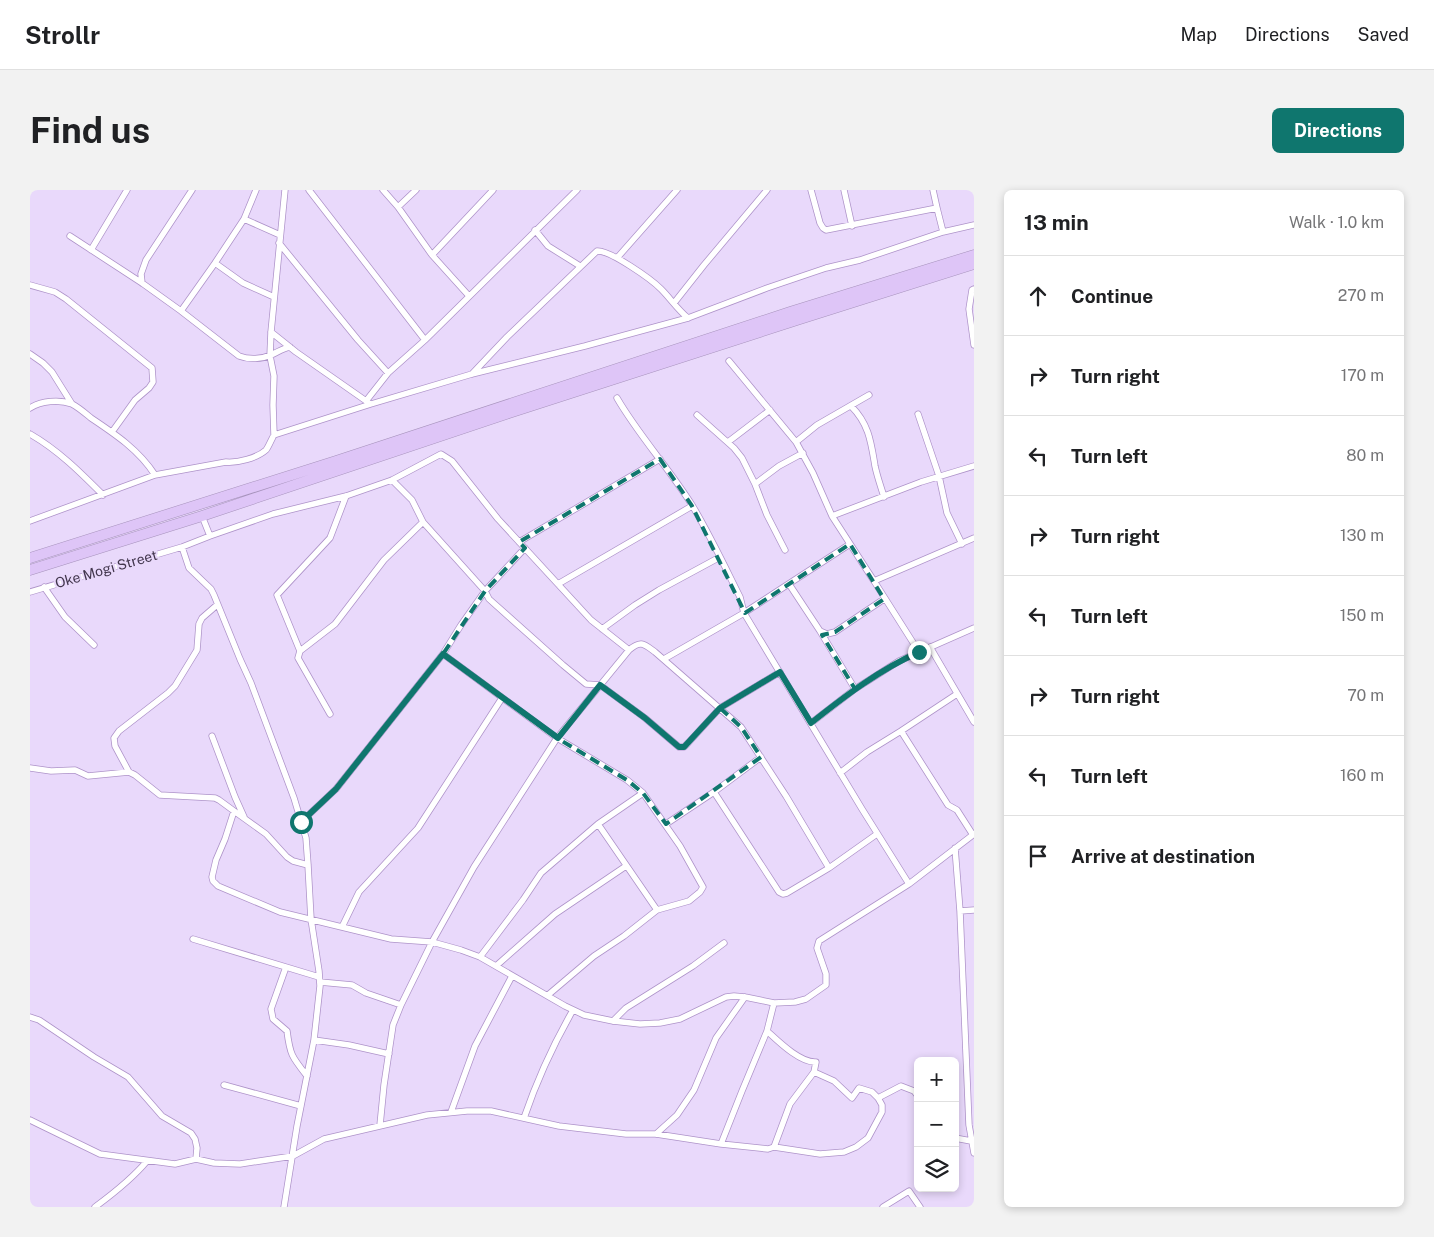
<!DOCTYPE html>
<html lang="en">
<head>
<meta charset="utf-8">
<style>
  :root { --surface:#fff; --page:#f2f2f2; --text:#202124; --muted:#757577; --line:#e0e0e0; --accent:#0f766e }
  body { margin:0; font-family:"Public Sans",sans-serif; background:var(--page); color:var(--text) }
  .controls { position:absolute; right:15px; bottom:15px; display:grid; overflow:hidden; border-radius:8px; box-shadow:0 2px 8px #0003 }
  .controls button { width:45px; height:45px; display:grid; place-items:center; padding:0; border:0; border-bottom:1px solid var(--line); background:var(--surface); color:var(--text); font:25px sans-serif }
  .stop { position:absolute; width:15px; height:15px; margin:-11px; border:4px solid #0f766e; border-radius:50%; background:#fff }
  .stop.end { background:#0f766e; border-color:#fff; box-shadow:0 1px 5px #0008 }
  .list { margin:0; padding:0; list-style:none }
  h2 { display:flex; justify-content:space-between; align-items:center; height:65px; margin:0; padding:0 20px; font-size:21px }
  h2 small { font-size:16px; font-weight:400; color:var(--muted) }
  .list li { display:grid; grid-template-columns:32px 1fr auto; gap:15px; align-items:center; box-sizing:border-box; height:80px; padding:0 20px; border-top:1px solid var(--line) }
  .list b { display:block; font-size:19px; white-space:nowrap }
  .list em { font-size:16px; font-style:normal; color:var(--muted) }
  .icon { flex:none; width:28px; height:28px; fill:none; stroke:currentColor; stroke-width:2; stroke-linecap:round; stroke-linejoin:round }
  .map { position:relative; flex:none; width:944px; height:1017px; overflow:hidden; border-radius:8px }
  header { display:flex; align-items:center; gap:30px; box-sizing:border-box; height:70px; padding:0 25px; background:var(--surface); border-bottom:1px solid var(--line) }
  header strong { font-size:24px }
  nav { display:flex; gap:28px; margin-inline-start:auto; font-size:18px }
  .intro { display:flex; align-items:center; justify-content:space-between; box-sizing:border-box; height:120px; padding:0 30px }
  h1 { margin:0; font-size:35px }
  .button { padding:12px 22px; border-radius:8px; background:var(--accent); color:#fff; font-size:18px; font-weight:700 }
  main { display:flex; gap:30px; padding:0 30px }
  aside { flex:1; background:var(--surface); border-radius:8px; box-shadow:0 2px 8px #0003 }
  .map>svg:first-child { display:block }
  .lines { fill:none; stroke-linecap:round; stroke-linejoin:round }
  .street-casing { stroke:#ae93c9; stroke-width:7 }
  .highway-casing { stroke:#a793bc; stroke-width:11 }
  .street { stroke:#fff; stroke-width:5.5 }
  .highway { stroke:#dec5f7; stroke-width:10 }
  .route { stroke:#0f766e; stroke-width:6 }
  .marked { fill:none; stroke:#0f766e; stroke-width:4; stroke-dasharray:10 6; stroke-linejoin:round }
  .labels { text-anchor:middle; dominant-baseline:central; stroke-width:4; stroke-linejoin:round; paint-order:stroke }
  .street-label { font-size:14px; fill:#42364d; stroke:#e9d9fb }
</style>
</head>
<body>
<header>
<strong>Strollr</strong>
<nav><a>Map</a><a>Directions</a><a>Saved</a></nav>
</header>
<div class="intro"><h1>Find us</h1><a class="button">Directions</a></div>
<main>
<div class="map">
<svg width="944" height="1017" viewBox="0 0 944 1017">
  <rect width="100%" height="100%" fill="#e9d9fb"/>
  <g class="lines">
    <!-- street casing -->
    <g class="street-casing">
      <path id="street" d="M 279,0 L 395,150
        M 353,0 L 368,17 L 402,65 L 439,106
        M 781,0 L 790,33 L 793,38 L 796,40 L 907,18 L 913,42
        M 814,0 L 822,36
        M 903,0 L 907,18
        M 368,17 L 386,0
        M 214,29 L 250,45
        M 505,40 L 518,56 L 550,76
        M 40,46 L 112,93 L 151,121 L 209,166 C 219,170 232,169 241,165 C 248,162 253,158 260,157
        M 249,53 L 328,150 L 358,183
        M 61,60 L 97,0
        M 402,65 L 463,0
        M 587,68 L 647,0
        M 185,73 L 213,93 L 244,107
        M 112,93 L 111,84 L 116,70 L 162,0
        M 0,95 L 25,102 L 36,109 L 122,178 L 123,192 L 119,198 L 105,210 L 82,242
        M 944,99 L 942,100 L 939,119 L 944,155
        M 644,113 L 674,75 L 737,0
        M 151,121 L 185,73 L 214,29 L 226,0
        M 241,142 L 266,162 L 339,213
        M 0,164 L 13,173 L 22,182 L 42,214
        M 699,171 L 766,252 L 783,283 L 802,326 L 844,391 L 944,348
        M 442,184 L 477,147 L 567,61 C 580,60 621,89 631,99 C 640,108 648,120 658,128
        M 587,208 C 609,246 639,278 662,315 C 680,345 695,377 710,407 L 714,423 L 832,619 L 879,694
        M 336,211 L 358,183 L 395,150 L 547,0
        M 821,216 C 839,234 841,252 845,276 C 847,286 851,297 854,307
        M 0,218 C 11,211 29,209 42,214 C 48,217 55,223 61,228 C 85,244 109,260 125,285
        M 888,224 L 909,286 L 917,323 L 932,354
        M 667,225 L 704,258 L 712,268 L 725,294 L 737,325 L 755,360
        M 0,244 C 28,260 50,282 73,305
        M 244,245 L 243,215 L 244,186 L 240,166 L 241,142 L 255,0
        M 698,252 L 740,220
        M 766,252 L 787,235 L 839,205
        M 362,290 L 382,310 L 393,332
        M 725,294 L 749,276 L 773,263
        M 172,326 L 180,346
        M 802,326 L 891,292 L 944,276
        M 0,331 L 125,285 L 196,272 C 208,273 227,268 236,260 C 239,256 241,250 244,245 L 341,214 L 442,184 L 555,156 L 658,128 L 737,98 L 796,78 L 830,70 L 913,42 L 944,35
        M 489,352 L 630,269
        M 152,357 L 159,378 L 181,399 L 184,405 L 210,469 L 221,493 L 264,608 L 276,648 L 278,675 L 281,729 L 289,781 L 290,796 L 284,850 L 267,936 L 254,1017
        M 844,391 L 889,462
        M 528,394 L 662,316
        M 759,394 L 790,441 L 797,444 L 805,442 L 854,409
        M 14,397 L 35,427 L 64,455
        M 0,402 L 152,357 L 180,346 L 243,324 L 316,306 L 362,290 L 411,264 L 422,271 L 468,329 L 561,430 L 599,460
        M 572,439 L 605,415 L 629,400 L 690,367
        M 790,441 L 825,499
        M 900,457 L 944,532
        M 270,461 L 305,434 L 354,370 L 393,332 L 455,401 L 459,409 L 533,475 L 556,494 L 570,495 L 615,528 L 649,557 L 654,557 L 658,553 L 690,518 L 750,482
        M 413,464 L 527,548 L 597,590 L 613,603 L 650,656 L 673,697 L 670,702 L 659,711 L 627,720 L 594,746 L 564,766 L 518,805
        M 634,469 L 714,423 L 820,354
        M 300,524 L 268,468 L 270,461 L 247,405 L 300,348 L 316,306
        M 781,533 L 825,499 L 869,471 L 944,438
        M 871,541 L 918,615 L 927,620 L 943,645
        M 182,546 L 205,607 L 214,627
        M 0,578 L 21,581 L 45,580 L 58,586 L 99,582 L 105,585 L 130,605 L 185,608 L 189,610 L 204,621 L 236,644 L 257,667 L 263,671 L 278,675
        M 99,582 L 85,556 L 84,548 L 89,541 L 138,503 L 145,496 L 167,460 L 169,434 L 172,428 L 187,415
        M 810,583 L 837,562 L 871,541 L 927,504
        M 684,602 L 749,702 L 753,704 L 757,703 L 799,678 L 847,644
        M 204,621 L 195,649 L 186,670 L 182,687 L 183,691 L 188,696 L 250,722 L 361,749 L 402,752 L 431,760 L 450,767 L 535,816 L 554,825 L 583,831 L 610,834 L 630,833 L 650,829 L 696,807 L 704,806 L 715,807 L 744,813 L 765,812 L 776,809 L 796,795 L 796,784 L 787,758 L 789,751 L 879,694 L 944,644
        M 271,632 L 306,599 L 413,464 L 431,435 L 455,401 L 495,358
        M 568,634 L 627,720
        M 636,634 L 684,602 L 731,567
        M 925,658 L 930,721 L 939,935 L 944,963
        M 930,721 L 944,720
        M 312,737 L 329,702 L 388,638 L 472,508
        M 163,749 L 289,787
        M 450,767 L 493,710 L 511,683 L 568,634 L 613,603
        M 466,776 L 525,724 L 596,676
        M 256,777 L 241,819 L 243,829 L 257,841 C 260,865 262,867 277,886
        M 290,792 L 322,795 L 336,803 L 371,815
        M 0,827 L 9,830 L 64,867 L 98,887 L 132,926 L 161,943 L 165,949 L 167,958 L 166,969
        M 583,831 L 596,818 L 663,776 L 694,753
        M 737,841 C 748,851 770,873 786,872 L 784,882 L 760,914 L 744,957
        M 284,850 L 319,855 L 359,864
        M 194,895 L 271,916
        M 848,908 L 871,896 L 884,901 L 888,906
        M 421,922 L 445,856 L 482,786
        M 494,928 C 507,890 523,855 543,820
        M 0,930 L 70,964 L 145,974 L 166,969 L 184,973 L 210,974 L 263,966 L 294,949 L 397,925 L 437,921 L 461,921 L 529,936 L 596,944 L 626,944 L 691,954 L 738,959 L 744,957 L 790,964 L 814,962 L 826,957 L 838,948 L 852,922 L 852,915 L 848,908 L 842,902 L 829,898 L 822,908 L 804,891 L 784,882
        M 350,935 L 354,895 L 363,835 L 371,815 L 402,752 L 444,677 L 527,548 L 599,460 C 611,450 614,454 625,462 L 711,537 L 756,606 L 799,678
        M 626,944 L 647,925 L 664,900 L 686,848 L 715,807
        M 925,948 L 941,951
        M 691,954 L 712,901 L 737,841 L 744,813
        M 65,1017 C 84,1003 102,989 117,971
        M 853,1017 L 879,1001 L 890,1017"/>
    </g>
    <!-- highway casing -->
    <g class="highway-casing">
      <path id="highway" d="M 0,368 L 306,271 L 760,122 L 944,65
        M 0,380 L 172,326 L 479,223 L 770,129 L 944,74"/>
    </g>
    <!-- street -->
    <use href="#street" class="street"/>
    <!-- highway -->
    <use href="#highway" class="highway"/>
  </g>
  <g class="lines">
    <!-- route -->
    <path class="route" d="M 271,632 L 306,599 L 413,464 L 528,548 L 570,495 L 615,528 L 649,557 L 654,557 L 690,518 L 750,482 L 781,533 C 815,506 849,480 889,462"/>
  </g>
  <!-- marked area -->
  <path class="marked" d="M 630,269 L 662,316 L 715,423 L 820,354 L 854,409 L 805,442 L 792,445 L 825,499 L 781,533 L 750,482 L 690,518 L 711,537 L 731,567 L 636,634 L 613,603 L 597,590 L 527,548 L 413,464 L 455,401 L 495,358 L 489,352 Z"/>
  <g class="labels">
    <!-- street labels -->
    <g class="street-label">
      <text transform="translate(76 379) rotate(-16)">Oke Mogi Street</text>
    </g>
  </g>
</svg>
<div class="controls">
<button>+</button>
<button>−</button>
<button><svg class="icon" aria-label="layers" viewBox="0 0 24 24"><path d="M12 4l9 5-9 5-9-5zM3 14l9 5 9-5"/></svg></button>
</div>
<div class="stop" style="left:271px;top:632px"></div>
<div class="stop end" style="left:889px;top:462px"></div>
</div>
<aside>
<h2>13 min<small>Walk · 1.0 km</small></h2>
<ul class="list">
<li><svg class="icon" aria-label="ahead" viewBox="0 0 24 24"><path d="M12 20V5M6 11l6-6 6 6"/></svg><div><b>Continue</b></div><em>270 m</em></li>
<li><svg class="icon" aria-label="right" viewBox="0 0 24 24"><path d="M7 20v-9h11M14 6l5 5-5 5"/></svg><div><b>Turn right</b></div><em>170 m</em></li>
<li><svg class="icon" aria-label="left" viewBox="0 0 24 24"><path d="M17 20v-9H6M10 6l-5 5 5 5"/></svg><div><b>Turn left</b></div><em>80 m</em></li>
<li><svg class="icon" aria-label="right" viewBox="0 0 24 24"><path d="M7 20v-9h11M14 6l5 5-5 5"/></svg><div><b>Turn right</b></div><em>130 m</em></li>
<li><svg class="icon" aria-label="left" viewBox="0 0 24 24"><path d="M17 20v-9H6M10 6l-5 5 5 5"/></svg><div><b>Turn left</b></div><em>150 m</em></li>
<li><svg class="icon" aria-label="right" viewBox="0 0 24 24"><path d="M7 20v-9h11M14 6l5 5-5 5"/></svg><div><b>Turn right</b></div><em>70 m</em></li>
<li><svg class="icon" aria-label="left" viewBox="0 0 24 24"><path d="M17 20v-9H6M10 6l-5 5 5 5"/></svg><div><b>Turn left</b></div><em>160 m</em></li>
<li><svg class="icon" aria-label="arrive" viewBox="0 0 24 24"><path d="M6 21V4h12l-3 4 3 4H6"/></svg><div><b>Arrive at destination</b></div></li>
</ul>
</aside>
</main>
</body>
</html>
